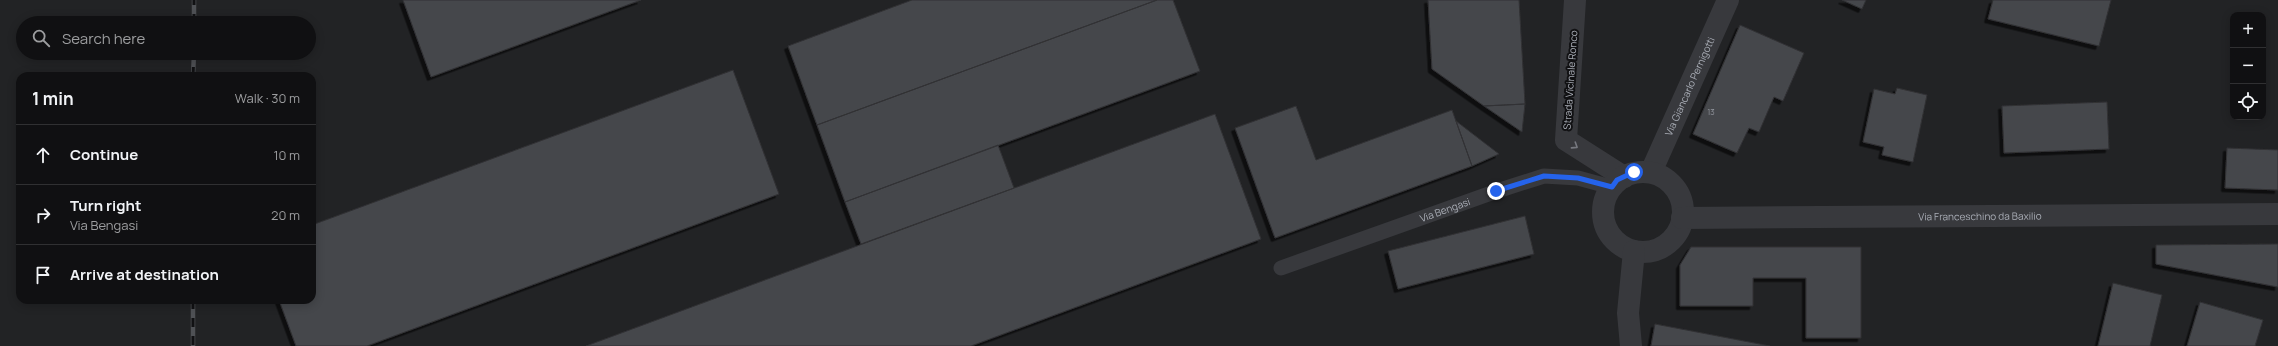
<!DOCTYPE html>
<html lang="en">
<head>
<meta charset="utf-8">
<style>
  :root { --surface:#101012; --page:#1e1e20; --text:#f1f3f6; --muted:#9c9d9f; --line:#303032 }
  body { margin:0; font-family:Manrope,sans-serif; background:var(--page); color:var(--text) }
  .controls { position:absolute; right:12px; top:12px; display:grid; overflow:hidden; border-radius:8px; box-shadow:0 2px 10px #0003 }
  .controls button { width:36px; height:36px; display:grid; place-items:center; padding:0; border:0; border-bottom:1px solid var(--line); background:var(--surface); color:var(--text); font:20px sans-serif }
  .stop { position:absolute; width:12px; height:12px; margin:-9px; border:3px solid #2563eb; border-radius:50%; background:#fff }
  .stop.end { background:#2563eb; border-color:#fff; box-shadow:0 1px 4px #0008 }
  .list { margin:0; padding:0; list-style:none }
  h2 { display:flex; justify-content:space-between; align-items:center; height:52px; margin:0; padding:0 16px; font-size:17px }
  h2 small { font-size:13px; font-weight:400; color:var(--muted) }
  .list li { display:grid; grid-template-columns:26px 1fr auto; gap:12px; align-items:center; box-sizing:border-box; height:60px; padding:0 16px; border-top:1px solid var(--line) }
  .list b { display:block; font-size:15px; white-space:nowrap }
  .list p { margin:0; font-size:13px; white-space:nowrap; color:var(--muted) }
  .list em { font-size:13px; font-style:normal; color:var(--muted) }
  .icon { flex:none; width:22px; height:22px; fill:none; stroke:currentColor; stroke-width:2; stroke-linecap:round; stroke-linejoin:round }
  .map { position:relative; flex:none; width:2278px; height:346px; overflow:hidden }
  .search { position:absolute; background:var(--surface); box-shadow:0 2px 10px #0003; left:16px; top:16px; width:300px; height:44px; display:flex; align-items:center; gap:10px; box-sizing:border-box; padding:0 14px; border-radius:22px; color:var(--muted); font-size:15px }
  .panel { position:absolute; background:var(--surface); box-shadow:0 2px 10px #0003; left:16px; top:72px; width:300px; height:232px; border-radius:12px }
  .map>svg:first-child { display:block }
  .built { fill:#222325; fill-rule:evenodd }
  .building { fill:#45474b; stroke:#313134; filter:url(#shadow) }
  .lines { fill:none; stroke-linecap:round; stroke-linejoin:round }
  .lane { stroke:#38393d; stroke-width:15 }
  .street { stroke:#38393d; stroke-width:22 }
  .rail-casing { stroke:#4f5155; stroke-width:4.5 }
  .rail { stroke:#111113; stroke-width:3; stroke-dasharray:9; stroke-linecap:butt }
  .oneway { stroke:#777980 }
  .route { stroke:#2563eb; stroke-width:5 }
  .labels { text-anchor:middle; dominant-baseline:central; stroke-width:4; stroke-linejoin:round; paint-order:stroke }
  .number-label { font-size:8px; fill:#91949c }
  .street-label { font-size:10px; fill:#aaaeb7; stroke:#111113 }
</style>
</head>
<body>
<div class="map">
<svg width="2278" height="346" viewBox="0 0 2278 346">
  <defs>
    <filter id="shadow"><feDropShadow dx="-3.5" dy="3.5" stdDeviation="0" flood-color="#0009"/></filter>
  </defs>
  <rect width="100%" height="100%" fill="#161618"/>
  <!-- built -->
  <path class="built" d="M 0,0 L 2278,0 L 2278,346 L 0,346 ZM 2233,15 L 2263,15 L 2263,117 L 2233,117 ZM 23,23 L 309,23 L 309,53 L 23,53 ZM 20,76 L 312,76 L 312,300 L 20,300 Z"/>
  <!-- building -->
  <path class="building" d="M 403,0 L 641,0 L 431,77 Z
    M 912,0 L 1157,0 L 817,125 L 788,46 Z
    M 1157,0 L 1173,0 L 1200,71 L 845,202 L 817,125 Z
    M 1428,0 L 1519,0 L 1525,104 L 1484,106 L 1432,69 Z
    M 1842,0 L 1866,0 L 1862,9 Z
    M 1993,0 L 2111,0 L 2099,46 L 1988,19 Z
    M 1740,25 L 1804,53 L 1783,101 L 1774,97 L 1759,132 L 1749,128 L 1737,153 L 1693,134 Z
    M 733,70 L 779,194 L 367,346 L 296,346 L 279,300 L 312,300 L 312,225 Z
    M 1897,88 L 1927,95 L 1913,162 L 1882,155 L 1884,147 L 1863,142 L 1874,89 L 1895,94 Z
    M 2107,102 L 2109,149 L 2004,153 L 2002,106 Z
    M 1525,104 L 1522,132 L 1484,106 Z
    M 1296,106 L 1316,160 L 1452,110 L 1472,166 L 1275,238 L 1235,128 Z
    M 1215,114 L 1261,239 L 971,346 L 586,346 Z
    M 1456,121 L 1499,154 L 1472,166 Z
    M 998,145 L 1014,188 L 861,244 L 845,202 Z
    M 2227,148 L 2278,150 L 2278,190 L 2225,188 Z
    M 1525,216 L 1534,254 L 1398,289 L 1388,251 Z
    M 2278,244 L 2278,287 L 2156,264 L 2156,245 Z
    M 1691,247 L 1861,247 L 1861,338 L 1806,338 L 1806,278 L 1753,278 L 1753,306 L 1680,306 L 1680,265 Z
    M 2113,283 L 2162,295 L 2150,346 L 2098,346 Z
    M 2200,302 L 2263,320 L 2255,346 L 2187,346 Z
    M 1655,324 L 1770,346 L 1651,346 Z"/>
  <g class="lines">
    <!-- lane -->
    <path class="lane" id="s1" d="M 1281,268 L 1497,191 L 1544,176 L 1578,178 L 1611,187"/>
    <!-- street -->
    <g class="street">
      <path d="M 1575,0 L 1566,140 L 1624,177"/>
      <path id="s2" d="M 1651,172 L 1728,0"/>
      <circle cx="1643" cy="212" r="40"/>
      <path id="s3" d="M 1682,218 L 2278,214"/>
      <path d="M 1631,346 L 1628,313 L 1634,251"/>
    </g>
    <!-- rail casing -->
    <g class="rail-casing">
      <path id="rail" d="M 194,23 L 194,0
        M 193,76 L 194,53
        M 193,300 L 193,346"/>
    </g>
    <!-- rail -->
    <use href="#rail" class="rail"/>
  </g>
  <!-- one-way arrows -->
  <defs><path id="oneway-chevron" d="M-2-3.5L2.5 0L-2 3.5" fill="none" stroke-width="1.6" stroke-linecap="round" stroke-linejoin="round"/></defs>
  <use class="oneway" href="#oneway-chevron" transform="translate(1575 146) rotate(33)"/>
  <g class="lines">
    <!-- route -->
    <path class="route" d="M 1496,191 L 1544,176 L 1578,178 L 1612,187 L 1617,180 L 1634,172"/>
  </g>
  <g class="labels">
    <!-- number labels -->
    <g class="number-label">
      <text x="1711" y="111">13</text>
    </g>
    <!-- street labels -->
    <g class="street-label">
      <text transform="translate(1570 80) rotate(-86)">Strada Vicinale Ronco</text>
      <text stroke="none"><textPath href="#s2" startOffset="94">Via Giancarlo Pernigotti</textPath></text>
      <text stroke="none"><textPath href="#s1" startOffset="174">Via Bengasi</textPath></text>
      <text stroke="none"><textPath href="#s3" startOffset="298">Via Franceschino da Baxilio</textPath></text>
    </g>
  </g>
</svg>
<div class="controls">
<button>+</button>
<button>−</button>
<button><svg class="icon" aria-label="locate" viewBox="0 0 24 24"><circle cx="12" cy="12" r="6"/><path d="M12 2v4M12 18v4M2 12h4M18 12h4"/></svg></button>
</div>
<div class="stop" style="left:1634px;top:172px"></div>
<div class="stop end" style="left:1496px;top:191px"></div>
<div class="search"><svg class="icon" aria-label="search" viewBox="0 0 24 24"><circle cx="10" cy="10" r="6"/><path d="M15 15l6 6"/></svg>Search here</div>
<section class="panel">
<h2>1 min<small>Walk · 30 m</small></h2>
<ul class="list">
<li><svg class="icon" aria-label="ahead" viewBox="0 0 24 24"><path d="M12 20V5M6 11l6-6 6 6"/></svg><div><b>Continue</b></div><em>10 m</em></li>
<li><svg class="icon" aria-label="right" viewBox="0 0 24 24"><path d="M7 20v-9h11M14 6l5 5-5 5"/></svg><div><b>Turn right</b><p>Via Bengasi</p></div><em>20 m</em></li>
<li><svg class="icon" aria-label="arrive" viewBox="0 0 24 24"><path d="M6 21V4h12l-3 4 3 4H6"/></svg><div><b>Arrive at destination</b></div></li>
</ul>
</section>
</div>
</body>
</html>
